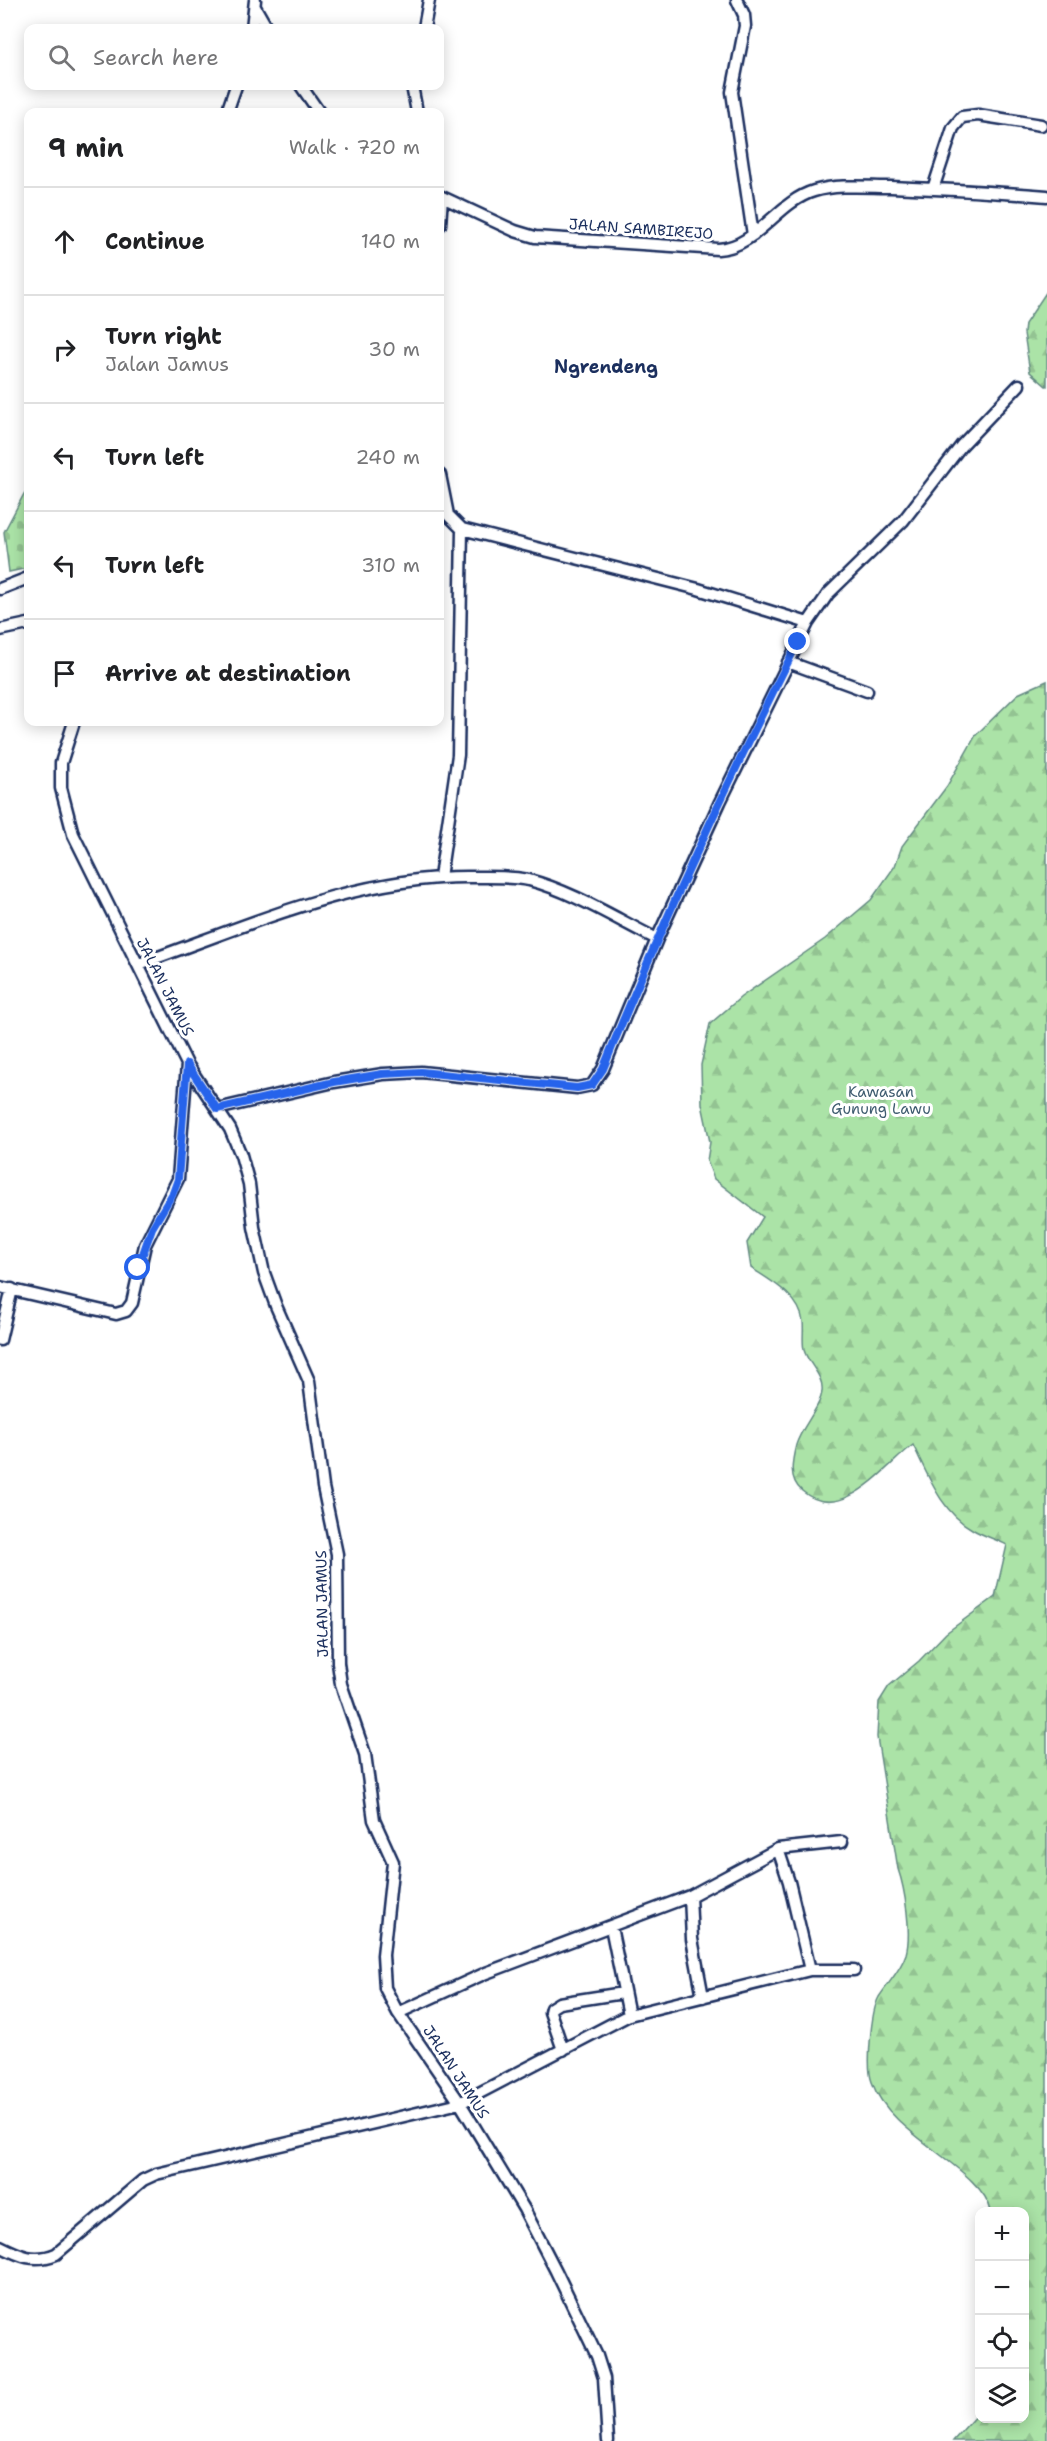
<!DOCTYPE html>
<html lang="en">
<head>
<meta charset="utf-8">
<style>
  :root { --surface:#fff; --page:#f2f2f2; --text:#202124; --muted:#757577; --line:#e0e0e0 }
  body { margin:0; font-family:"Shantell Sans",sans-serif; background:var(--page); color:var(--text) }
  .controls { position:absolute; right:18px; bottom:18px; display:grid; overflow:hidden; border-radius:12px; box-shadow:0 3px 15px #0003 }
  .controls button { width:54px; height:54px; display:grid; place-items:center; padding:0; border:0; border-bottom:2px solid var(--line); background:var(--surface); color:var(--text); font:30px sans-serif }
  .stop { position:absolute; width:18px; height:18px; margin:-14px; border:4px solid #2563eb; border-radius:50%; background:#fff }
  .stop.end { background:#2563eb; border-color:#fff; box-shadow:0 2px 6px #0008 }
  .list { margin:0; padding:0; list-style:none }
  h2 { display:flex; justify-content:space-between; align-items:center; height:78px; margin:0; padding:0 24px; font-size:26px }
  h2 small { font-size:20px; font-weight:400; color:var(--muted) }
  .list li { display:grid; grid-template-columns:39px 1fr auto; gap:18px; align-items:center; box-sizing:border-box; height:108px; padding:0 24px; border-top:2px solid var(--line) }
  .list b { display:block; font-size:22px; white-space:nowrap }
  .list p { margin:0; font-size:20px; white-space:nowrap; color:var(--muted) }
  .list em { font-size:20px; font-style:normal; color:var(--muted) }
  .icon { flex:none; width:33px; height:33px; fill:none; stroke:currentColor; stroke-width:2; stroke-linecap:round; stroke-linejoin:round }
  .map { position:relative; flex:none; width:1047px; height:2441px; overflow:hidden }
  .search { position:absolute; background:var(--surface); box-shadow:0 3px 15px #0003; left:24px; top:24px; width:420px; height:66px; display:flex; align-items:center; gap:15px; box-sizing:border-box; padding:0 21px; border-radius:12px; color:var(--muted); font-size:22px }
  .panel { position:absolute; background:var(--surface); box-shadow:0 3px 15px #0003; left:24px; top:108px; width:420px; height:618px; border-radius:12px }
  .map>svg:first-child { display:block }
  .forest { fill:url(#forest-firs); stroke:#638982; stroke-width:1.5 }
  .cemetery { fill:url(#cemetery-stones); stroke:#638982; stroke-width:1.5 }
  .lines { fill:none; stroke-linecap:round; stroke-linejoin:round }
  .minor-casing { stroke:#1b2f5e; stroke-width:15 }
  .minor { stroke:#fff; stroke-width:10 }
  .route { stroke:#2563eb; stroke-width:8 }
  .labels { text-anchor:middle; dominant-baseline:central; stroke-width:6; stroke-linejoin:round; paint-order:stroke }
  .street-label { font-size:15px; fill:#1b2f5e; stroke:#fff }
  .park-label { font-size:15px; fill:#3f5c70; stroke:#fff }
  .quarter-label { font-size:18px; font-weight:bold; fill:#1b2f5e; stroke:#fff }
</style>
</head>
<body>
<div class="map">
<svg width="1047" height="2441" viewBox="0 0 1047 2441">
  <defs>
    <pattern id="forest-firs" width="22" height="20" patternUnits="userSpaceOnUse" patternTransform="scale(1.5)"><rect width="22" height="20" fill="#abe3a7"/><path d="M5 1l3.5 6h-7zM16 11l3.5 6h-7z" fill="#93c392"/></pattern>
    <pattern id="cemetery-stones" width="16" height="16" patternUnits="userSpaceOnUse" patternTransform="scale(1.5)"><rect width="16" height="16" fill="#abe3a7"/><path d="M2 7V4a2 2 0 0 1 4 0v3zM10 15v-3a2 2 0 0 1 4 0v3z" fill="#93c392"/></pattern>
  </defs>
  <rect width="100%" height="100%" fill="#fff"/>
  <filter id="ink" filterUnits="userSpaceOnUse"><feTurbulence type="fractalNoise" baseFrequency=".0167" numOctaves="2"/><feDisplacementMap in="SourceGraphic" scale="12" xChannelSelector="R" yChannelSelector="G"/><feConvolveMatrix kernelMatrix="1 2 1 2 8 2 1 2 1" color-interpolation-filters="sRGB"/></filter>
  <g filter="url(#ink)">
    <!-- forest -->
    <path class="forest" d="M 1047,291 L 1047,386 L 1046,386 L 1030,372 L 1024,333 L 1025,324 Z
      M 1047,681 L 1047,2441 L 953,2441 L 979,2412 L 980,2418 L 1024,2418 L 1024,2212 L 991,2211 C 982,2168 890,2136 872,2082 C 866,2067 871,2011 879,1997 C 888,1983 901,1970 906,1954 C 912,1933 905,1889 898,1869 L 877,1737 L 879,1702 L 889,1686 L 919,1661 L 946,1633 L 995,1597 L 1007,1545 C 996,1539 983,1536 972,1529 C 941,1512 928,1475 913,1445 C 884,1467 842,1525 802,1491 C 788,1479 792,1461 796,1445 C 801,1427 821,1407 822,1391 C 824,1376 808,1364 804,1350 C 802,1341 804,1331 803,1322 C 800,1296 771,1281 751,1268 L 747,1243 L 763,1217 L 714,1179 L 707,1161 L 710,1142 L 702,1104 L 701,1065 L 710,1024 L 741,997 L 825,939 L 871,900 L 895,866 L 902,846 L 947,786 L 976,735 L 1018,694 Z"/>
    <!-- cemetery -->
    <path class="cemetery" d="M 28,493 L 28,568 L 9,572 L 4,532 L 24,494 Z"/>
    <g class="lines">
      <!-- minor casing -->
      <g class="minor-casing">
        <path id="minor" d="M 737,0 L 744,15 L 745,26 L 732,92 L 753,235
          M 255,7 L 267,28
          M 252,28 L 255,0
          M 424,28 L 429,0
          M 301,86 L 319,112
          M 412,86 L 417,112
          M 227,112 L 236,86
          M 933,189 L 953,128 L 962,117 L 978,115 L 1041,125
          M 440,196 L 515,231 L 535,237 L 718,249 C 757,247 777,202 814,191 C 838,184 867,187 891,187 C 943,189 995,192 1047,196
          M 440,225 L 442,197
          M 440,475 L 448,515 L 462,529 L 458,755 L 440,877
          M 462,529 L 698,589 L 808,623
          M 0,589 L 28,578
          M 0,630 L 28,624
          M 788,662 L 867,691
          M 74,722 L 61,763 L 61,788 L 73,834 L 187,1064 L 230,1129 L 241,1155 L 249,1184 L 254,1227 L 264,1273 L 276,1306 L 309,1381 L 323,1487 L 337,1554 L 338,1663 L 341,1684 L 365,1754 L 374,1820 L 393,1862 L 383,1955 L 385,1988 L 398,2013 L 460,2103 L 524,2209 L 556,2271 L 597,2356 L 604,2378 L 608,2441
          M 139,964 C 247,926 354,876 471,877 C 490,877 511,876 529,880 C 572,891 618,920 657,939
          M 217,1109 L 334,1082 L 383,1074 L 421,1072 L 577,1088 L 592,1085 L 603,1069 L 657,939 L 720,802 L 808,623 L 828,594 L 903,521 L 961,446 L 1019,385
          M 0,1287 L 116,1314 L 126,1311 L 132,1303 L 145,1245 L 178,1179 L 187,1064
          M 0,1340 L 12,1289
          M 778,1849 L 842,1842
          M 690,1896 L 692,1939 L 703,1997
          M 611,1927 L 629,2015
          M 398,2013 L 486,1973 L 690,1896 L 778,1849 L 789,1882 L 810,1970
          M 563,2050 L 550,2012 L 551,2008 L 559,2003 L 623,1993
          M 0,2246 C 20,2256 34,2263 56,2254 L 143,2180 L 156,2174 L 460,2103 L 629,2015 L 810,1970 L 854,1970"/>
      </g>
      <!-- minor -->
      <use href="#minor" class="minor"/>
    </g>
  </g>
  <g class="lines" filter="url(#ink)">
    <!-- route -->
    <path class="route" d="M 138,1268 L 152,1228 L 173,1193 L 178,1179 L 187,1064 L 217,1109 L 334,1082 L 382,1074 L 421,1072 L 577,1088 L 592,1085 L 603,1069 C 662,924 727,782 798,642"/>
  </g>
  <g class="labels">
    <!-- street labels -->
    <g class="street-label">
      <text transform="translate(641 229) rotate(4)">JALAN SAMBIREJO</text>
      <text transform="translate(165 987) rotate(63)">JALAN JAMUS</text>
      <text transform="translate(322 1604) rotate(-91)">JALAN JAMUS</text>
      <text transform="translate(456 2072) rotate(57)">JALAN JAMUS</text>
    </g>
    <!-- park labels -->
    <g class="park-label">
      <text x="881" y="1092">Kawasan<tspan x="881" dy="17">Gunung Lawu</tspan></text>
    </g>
    <!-- quarter labels -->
    <g class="quarter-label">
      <text x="606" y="367">Ngrendeng</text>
    </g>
  </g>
</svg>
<div class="controls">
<button>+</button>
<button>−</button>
<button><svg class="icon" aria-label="locate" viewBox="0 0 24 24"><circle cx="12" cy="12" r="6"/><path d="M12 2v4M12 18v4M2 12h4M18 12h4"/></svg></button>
<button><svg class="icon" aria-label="layers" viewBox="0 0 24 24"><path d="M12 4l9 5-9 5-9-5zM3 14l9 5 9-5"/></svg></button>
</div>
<div class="stop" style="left:138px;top:1268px"></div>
<div class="stop end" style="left:798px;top:642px"></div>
<div class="search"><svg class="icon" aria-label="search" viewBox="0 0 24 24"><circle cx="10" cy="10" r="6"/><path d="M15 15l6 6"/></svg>Search here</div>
<section class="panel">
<h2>9 min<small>Walk · 720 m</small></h2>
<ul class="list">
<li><svg class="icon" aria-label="ahead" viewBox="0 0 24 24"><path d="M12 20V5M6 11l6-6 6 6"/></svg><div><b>Continue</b></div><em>140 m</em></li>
<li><svg class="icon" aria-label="right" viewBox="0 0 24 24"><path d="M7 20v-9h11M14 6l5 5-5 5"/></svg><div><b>Turn right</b><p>Jalan Jamus</p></div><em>30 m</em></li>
<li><svg class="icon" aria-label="left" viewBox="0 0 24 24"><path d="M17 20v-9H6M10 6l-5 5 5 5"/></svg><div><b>Turn left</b></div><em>240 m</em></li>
<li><svg class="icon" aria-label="left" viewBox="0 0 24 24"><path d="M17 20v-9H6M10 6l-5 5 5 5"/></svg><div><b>Turn left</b></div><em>310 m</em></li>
<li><svg class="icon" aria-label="arrive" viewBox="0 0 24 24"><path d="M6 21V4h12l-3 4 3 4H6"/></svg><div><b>Arrive at destination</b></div></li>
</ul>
</section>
</div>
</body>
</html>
